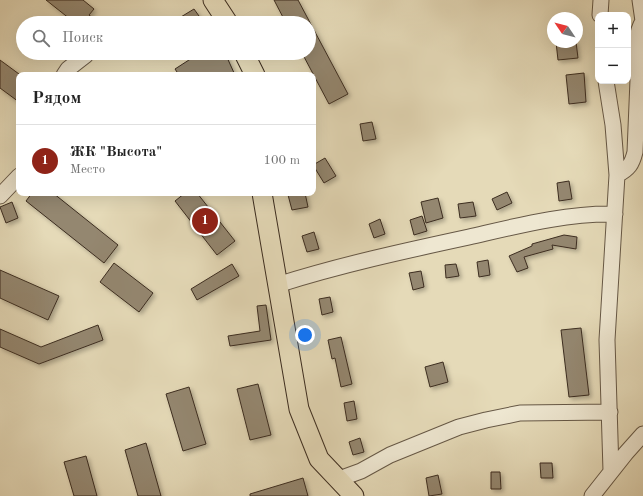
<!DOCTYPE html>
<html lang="ru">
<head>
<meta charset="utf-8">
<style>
  :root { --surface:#fff; --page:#f6f6f6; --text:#222; --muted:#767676; --line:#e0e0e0; --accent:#8f2418 }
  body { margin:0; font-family:"Old Standard TT",serif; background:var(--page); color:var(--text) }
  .controls { position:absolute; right:12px; top:12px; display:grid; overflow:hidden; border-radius:8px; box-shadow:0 4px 16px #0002 }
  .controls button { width:36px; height:36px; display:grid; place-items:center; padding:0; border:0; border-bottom:1px solid var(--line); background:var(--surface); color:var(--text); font:20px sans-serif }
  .compass { position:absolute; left:547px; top:12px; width:36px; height:36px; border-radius:50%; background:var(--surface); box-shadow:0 4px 16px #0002; rotate:305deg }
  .you { position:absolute; left:305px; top:335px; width:14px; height:14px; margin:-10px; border:3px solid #fff; border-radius:50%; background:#1a73e8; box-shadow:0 0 0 6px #1a73e833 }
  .badge { display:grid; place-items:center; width:26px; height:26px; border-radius:50%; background:var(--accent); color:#fff; font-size:13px; font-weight:700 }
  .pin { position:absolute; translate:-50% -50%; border:2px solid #fff; box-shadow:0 1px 4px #0006 }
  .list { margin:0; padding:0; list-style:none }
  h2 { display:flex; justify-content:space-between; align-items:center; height:52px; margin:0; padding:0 16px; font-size:17px }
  h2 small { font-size:13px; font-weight:400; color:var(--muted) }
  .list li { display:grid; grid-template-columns:26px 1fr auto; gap:12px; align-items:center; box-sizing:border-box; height:72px; padding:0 16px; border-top:1px solid var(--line) }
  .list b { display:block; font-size:15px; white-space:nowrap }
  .list p { margin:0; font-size:13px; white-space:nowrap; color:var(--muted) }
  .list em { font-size:13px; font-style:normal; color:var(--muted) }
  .icon { flex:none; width:22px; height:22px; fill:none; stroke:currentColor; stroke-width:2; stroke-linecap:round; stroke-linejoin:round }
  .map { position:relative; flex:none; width:643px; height:496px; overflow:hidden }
  .search { position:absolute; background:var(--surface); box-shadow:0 4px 16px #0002; left:16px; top:16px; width:300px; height:44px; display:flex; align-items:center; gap:10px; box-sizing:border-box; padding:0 14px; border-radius:22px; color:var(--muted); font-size:15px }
  .panel { position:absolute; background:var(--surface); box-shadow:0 4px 16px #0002; left:16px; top:72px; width:300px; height:124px; border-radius:8px }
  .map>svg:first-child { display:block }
  .building { fill:#94876f; stroke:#3c2d20; filter:url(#shadow) }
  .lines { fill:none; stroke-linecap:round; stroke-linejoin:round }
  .minor-casing { stroke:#665846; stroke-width:17 }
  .major-casing { stroke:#3c2d20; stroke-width:21 }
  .minor { stroke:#eee7d1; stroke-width:15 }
  .major { stroke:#e5dab8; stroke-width:19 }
</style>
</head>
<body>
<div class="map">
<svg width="643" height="496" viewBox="0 0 643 496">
  <defs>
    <filter id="shadow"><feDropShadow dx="2.5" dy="2.5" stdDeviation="2" flood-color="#0004"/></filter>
  </defs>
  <rect width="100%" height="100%" fill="#e5dab8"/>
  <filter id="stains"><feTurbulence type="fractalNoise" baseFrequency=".005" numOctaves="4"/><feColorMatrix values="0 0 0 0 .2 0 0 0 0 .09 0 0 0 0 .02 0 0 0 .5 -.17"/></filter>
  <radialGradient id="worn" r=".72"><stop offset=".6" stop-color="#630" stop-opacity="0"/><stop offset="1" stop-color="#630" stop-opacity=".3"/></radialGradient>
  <!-- building -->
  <path class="building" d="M 46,0 L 83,0 L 94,9 L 89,15 L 99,23 L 75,23 Z
    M 274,0 L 298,0 L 348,94 L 329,104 L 302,53 L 309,53 L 309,23 L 286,23 Z
    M 194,9 L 204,23 L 171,23 Z
    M 556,42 L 576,42 L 578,58 L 558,60 Z
    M 188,53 L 225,53 L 235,75 L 179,75 L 175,69 L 192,58 Z
    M 0,60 L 19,74 L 19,102 L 0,88 Z
    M 584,73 L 586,102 L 569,104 L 566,75 Z
    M 372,122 L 376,139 L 363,141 L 360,124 Z
    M 325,158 L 336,176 L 324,183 L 313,165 Z
    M 569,181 L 572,199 L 559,201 L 557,183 Z
    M 507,192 L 512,203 L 497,210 L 492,199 Z
    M 32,193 L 53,193 L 118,245 L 104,263 L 26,201 Z
    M 185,193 L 197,193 L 235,241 L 217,255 L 175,201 Z
    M 297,193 L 305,193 L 308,207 L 292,210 L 288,195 Z
    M 438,198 L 443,218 L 426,223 L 421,202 Z
    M 12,202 L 18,218 L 6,223 L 0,207 Z
    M 473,202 L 476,216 L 460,218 L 458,204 Z
    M 422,216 L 427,231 L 414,235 L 410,220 Z
    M 380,219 L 385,234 L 374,238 L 369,224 Z
    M 314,232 L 319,249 L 307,252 L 302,236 Z
    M 564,235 L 577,237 L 576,249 L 552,245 L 553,249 L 524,257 L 528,268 L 517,272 L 509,256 L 532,246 L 532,244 Z
    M 488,260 L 490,275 L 479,277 L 477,262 Z
    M 114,263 L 153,293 L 139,312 L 100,282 Z
    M 232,264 L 239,276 L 197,300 L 191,289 Z
    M 456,264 L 459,276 L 446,278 L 445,265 Z
    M 0,270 L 59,296 L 48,320 L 0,298 Z
    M 421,271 L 424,287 L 413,290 L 409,273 Z
    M 330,297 L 333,312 L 322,315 L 319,299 Z
    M 266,305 L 271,340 L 230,346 L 228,336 L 260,331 L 257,306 Z
    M 98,325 L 103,340 L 39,364 L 0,347 L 0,329 L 41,347 Z
    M 581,328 L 589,395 L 569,397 L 561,330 Z
    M 341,337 L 352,384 L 341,387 L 335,358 L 332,359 L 328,340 Z
    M 443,362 L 448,382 L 430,387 L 425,367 Z
    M 258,384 L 271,435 L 250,440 L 237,389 Z
    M 189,387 L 206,444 L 183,451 L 166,394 Z
    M 354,401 L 357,419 L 347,421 L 344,403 Z
    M 360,438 L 364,452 L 353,455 L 349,442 Z
    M 146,443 L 161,496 L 138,496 L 125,450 Z
    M 86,456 L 97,496 L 74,496 L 64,462 Z
    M 540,463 L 552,463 L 553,478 L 541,478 Z
    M 491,472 L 500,472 L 501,489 L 491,489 Z
    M 438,475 L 442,494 L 429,496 L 426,478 Z
    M 303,478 L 308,496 L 250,496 L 250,494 Z"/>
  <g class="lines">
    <!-- minor casing -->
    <g class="minor-casing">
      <path id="minor" d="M 640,0 L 643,21
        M 600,15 L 601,0
        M 64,75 L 68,69 L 86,55
        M 606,81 L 613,125 L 617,175 L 607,340 L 611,471
        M 617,175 C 629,169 632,164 635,152 C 636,128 637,104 638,80 C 638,61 632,39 643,21
        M 0,196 L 19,176
        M 277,285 C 340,265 404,251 469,237 C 517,226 566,213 615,214
        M 339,479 L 361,471 L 390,455 L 459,427 L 486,420 L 520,413 L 610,412
        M 592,496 L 626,453 L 643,434"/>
    </g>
    <!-- major casing -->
    <g class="major-casing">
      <path id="major" d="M 213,0 L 228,23
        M 244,53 L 255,75
        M 262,193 L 299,409 L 319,459 L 354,496"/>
    </g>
    <!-- minor -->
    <use href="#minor" class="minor"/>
    <!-- major -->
    <use href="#major" class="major"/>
  </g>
  <rect width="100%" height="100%" filter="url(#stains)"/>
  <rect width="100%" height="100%" fill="url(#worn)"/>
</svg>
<div class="controls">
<button>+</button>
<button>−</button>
</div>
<svg class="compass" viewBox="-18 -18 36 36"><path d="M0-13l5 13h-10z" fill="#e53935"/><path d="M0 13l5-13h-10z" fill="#767676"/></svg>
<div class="you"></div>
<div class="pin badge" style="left:205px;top:221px">1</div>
<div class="search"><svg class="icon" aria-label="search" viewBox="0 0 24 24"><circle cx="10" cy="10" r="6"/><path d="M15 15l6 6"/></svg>Поиск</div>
<section class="panel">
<h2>Рядом<small></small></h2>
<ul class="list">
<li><span class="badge">1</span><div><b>ЖК &quot;Высота&quot;</b><p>Место</p></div><em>100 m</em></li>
</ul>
</section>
</div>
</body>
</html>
